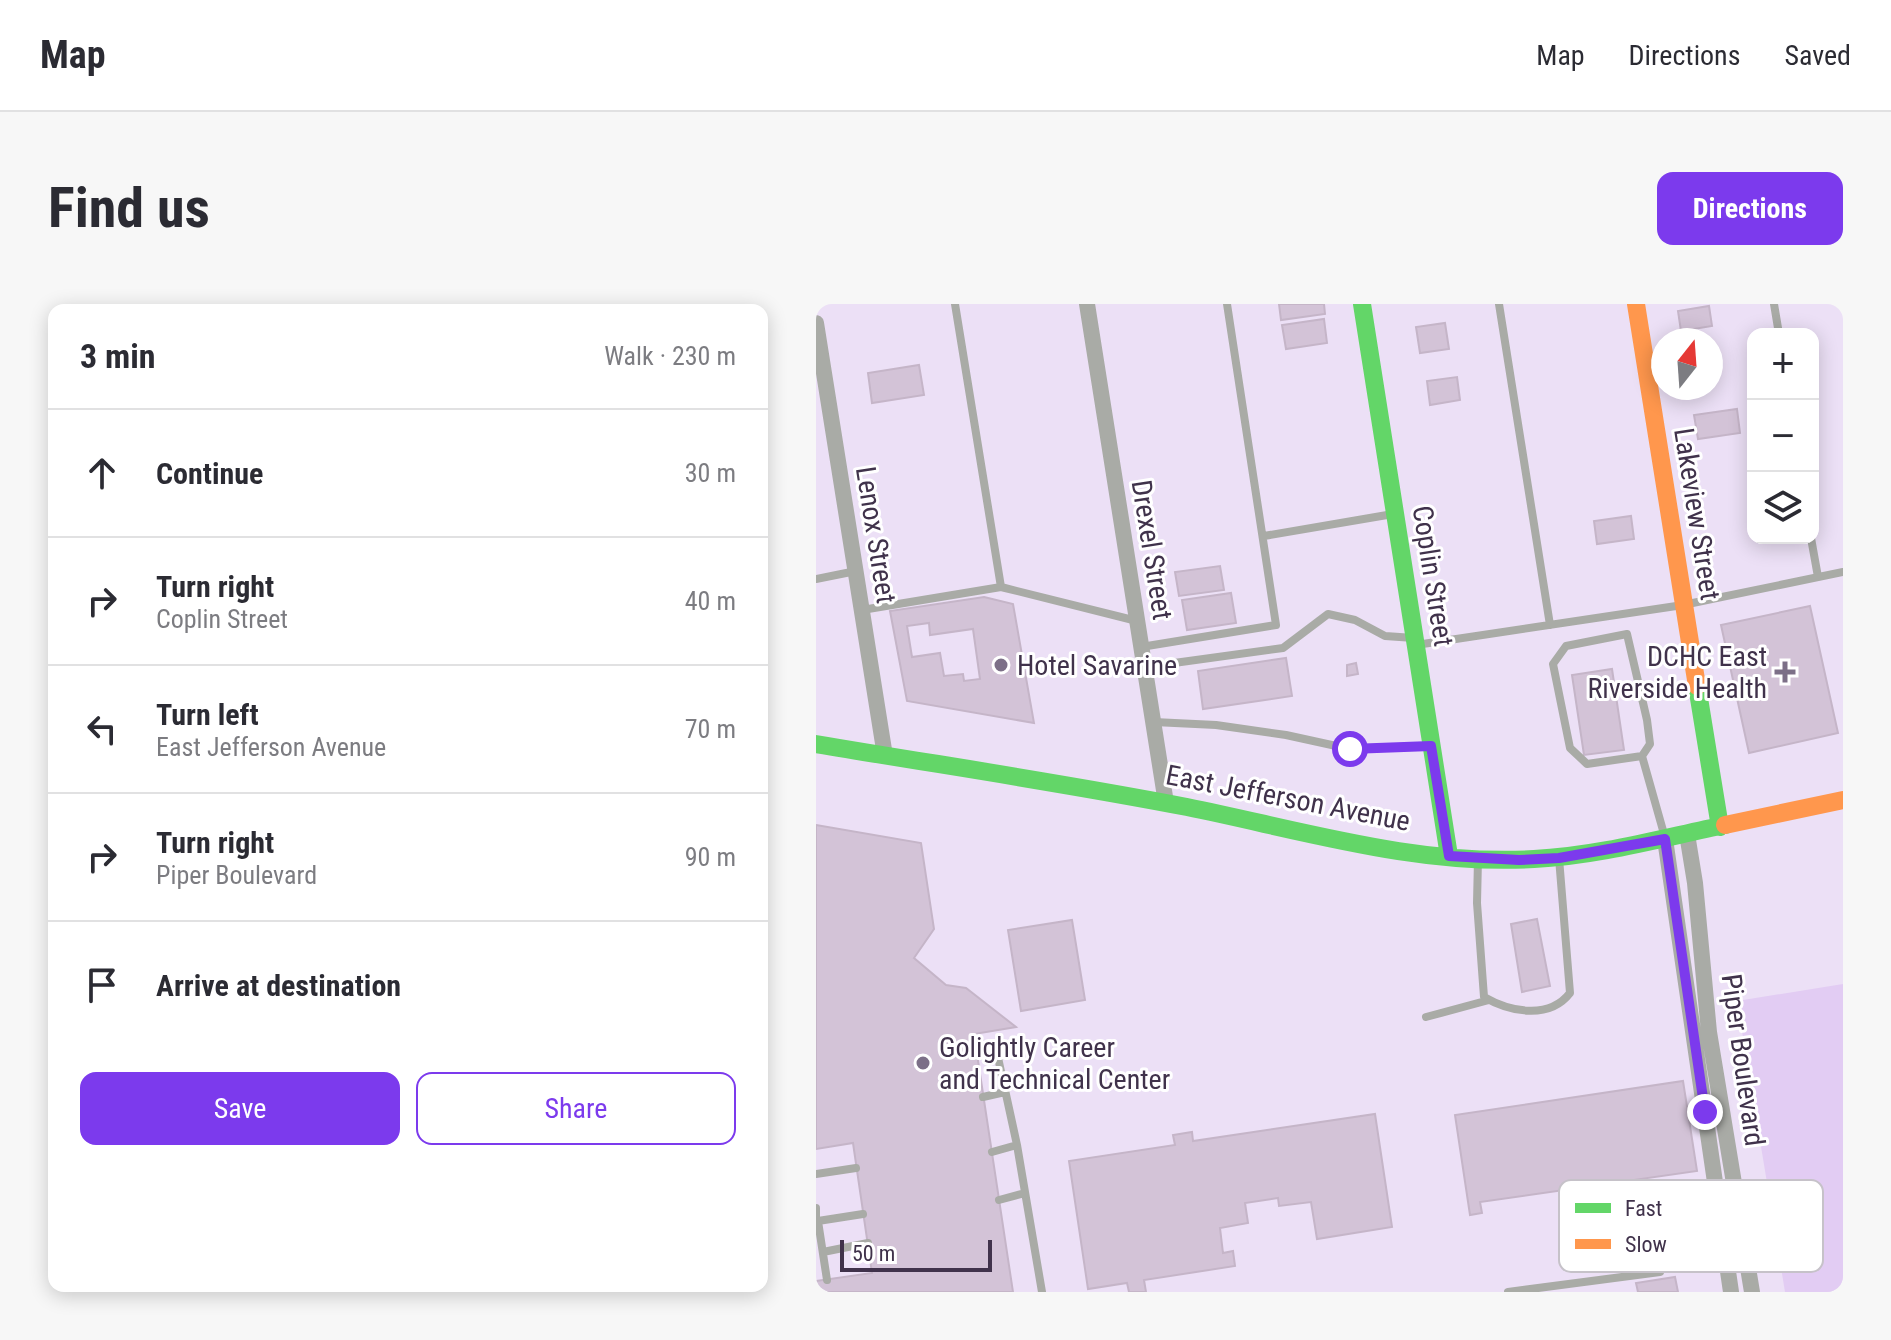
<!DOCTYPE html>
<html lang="en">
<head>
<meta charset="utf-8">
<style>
  :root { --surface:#fff; --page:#f7f7f7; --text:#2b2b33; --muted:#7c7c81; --line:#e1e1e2; --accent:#7c3aed }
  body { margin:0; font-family:"Roboto Condensed",sans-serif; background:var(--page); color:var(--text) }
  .controls { position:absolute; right:24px; top:24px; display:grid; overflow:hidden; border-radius:16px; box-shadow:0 4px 20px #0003 }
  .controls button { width:72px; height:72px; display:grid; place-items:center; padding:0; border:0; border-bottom:2px solid var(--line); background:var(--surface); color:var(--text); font:40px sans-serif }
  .compass { position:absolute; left:835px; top:24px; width:72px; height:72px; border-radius:50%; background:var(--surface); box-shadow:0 4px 20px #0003; rotate:17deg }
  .scale { position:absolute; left:24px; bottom:20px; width:152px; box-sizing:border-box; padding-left:8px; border:4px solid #40324b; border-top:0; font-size:22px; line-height:28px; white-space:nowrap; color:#40324b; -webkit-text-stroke:6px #fff; paint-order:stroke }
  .stop { position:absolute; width:24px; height:24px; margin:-18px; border:6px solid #7c3aed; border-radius:50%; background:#fff }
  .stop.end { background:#7c3aed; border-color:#fff; box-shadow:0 2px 8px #0008 }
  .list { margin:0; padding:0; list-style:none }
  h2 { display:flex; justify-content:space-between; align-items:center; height:104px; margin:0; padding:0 32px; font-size:34px }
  h2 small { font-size:26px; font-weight:400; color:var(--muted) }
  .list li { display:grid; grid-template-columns:52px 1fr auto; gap:24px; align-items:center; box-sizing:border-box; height:128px; padding:0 32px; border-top:2px solid var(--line) }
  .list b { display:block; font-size:30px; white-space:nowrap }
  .list p { margin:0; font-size:26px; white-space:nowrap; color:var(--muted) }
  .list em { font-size:26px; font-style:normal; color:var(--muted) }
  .actions { display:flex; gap:16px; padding:24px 32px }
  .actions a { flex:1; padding:18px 0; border:2px solid var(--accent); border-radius:16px; text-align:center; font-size:28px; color:var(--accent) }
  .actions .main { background:var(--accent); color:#fff }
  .icon { flex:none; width:44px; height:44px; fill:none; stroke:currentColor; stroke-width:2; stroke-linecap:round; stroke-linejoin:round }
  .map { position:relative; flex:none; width:1027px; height:988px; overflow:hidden; border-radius:16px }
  header { display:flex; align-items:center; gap:48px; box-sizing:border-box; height:112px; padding:0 40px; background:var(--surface); border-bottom:2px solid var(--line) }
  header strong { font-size:38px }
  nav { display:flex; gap:44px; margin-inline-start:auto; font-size:28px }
  .intro { display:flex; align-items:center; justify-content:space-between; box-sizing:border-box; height:192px; padding:0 48px }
  h1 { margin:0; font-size:56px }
  .button { padding:20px 36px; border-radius:16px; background:var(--accent); color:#fff; font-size:28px; font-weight:700 }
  main { display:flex; gap:48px; padding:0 48px }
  aside { flex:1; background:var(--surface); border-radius:16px; box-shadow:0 4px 20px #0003 }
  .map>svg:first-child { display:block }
  .green { fill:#e2ccf3 }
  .building { fill:#d3c3d7; stroke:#c5b5c8; stroke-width:2; fill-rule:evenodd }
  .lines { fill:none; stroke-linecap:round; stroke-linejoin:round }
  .lane { stroke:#a9aba6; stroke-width:8 }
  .street { stroke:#a9aba6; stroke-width:16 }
  .fast { stroke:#63d668; stroke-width:18 }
  .slow { stroke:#ff974d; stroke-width:18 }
  .route { stroke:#7c3aed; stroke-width:10 }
  .poi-dot { fill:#7c6f87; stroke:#fff; stroke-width:3 }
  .labels { text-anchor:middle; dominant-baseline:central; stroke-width:6; stroke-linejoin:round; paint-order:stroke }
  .street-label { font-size:28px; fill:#40324b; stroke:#fff }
  .poi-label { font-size:28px; fill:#40324b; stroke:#fff; text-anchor:start }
  .key { fill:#fff; stroke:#c6c2c9; stroke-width:2 }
  .key-label { font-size:22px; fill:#40324b }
</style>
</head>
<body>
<header>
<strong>Map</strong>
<nav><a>Map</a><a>Directions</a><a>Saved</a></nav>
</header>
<div class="intro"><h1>Find us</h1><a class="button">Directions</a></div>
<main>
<aside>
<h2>3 min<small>Walk · 230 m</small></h2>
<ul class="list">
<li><svg class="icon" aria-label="ahead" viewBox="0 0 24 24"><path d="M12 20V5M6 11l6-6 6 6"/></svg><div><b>Continue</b></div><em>30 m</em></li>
<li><svg class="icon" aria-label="right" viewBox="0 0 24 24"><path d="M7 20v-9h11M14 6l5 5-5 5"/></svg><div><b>Turn right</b><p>Coplin Street</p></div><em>40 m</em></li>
<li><svg class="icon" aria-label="left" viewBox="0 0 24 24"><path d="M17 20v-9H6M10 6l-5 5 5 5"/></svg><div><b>Turn left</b><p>East Jefferson Avenue</p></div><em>70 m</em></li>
<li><svg class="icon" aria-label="right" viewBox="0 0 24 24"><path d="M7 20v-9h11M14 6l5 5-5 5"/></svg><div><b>Turn right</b><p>Piper Boulevard</p></div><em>90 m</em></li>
<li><svg class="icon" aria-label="arrive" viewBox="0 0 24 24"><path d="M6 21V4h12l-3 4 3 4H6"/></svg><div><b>Arrive at destination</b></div></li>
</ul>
<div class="actions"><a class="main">Save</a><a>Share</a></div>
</aside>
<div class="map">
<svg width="1027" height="988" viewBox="0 0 1027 988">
  <rect width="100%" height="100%" fill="#ece0f6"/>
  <!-- green -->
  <path class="green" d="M 1027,680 L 1027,988 L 969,988 L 921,697 Z"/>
  <!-- building -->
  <path class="building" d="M 463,0 L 508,0 L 509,10 L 465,16 Z
    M 893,2 L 896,22 L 865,27 L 862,7 Z
    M 508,15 L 511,39 L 470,45 L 466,21 Z
    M 629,19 L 633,45 L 604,49 L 600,23 Z
    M 103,61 L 108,91 L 56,99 L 52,69 Z
    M 641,73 L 644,96 L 614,101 L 611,77 Z
    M 921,105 L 924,129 L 882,135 L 878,111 Z
    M 815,212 L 818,235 L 781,240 L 778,217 Z
    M 404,262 L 408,286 L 363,292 L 359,268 Z
    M 415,289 L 420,319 L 371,326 L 366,296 Z
    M 168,293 L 197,300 L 218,419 L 91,397 L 74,307 ZM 113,319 L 114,331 L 157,325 L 164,375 L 148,377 L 147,370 L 128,372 L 124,349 L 96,353 L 91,322 Z
    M 994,302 L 1022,429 L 933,449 L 905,321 Z
    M 470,354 L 476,392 L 387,405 L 382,367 Z
    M 540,359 L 542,370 L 531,372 L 531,361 Z
    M 796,365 L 808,446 L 768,451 L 756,371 Z
    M 0,521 L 105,539 L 118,625 L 98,654 L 130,681 L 150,684 L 200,723 L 158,730 L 197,988 L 0,988 L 0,977 L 56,969 L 37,839 L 0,845 Z
    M 721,615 L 734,682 L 706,688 L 695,620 Z
    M 256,616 L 269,696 L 205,707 L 192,626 Z
    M 867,777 L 881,867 L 664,898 L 666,909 L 654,911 L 639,811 Z
    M 559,810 L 576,923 L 501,935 L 495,898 L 463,902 L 462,894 L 429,899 L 432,919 L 404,924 L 407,949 L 417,947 L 419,962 L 328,976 L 330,988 L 313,988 L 311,979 L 272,985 L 253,857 L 359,841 L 357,831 L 376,828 L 377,837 Z
    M 859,973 L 862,988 L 822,988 L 820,979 Z"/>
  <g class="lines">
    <!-- lane -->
    <path class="lane" d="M 139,0 L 185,283
      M 683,0 L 734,321
      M 958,0 L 963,30
      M 448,232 L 577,210
      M 995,234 L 1002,273
      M 0,275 L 40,267
      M 46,306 L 185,283 L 321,317
      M 600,341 L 867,301 L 1027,268
      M 325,343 L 460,321 L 411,0
      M 329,363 L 467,344 L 512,310 L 539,316 L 569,332 L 598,334
      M 338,418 L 400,421 L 470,431 L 534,445 L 614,442
      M 826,452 L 771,460 L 754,444 L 737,360 L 750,342 L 811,330 L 831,416 L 834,440 L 826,452 L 848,530
      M 662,555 L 661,599 L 668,693 C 694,708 733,716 754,689 L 743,554
      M 610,713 L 673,696
      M 161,752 L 181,749 L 201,841 L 226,988
      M 167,793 L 189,788
      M 176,848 L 201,841
      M 0,870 L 40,864
      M 183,896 L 209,889
      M 0,904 L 0,917
      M 7,948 L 52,939
      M 11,976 L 2,917 L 47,910
      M 692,988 L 844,968"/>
    <!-- street -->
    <path class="street" d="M 271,0 L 350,499
      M 0,19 L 69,452
      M 871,530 L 879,579 L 893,728 L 936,988
      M 849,535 L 915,988"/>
    <!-- fast -->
    <path class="fast" d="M 546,0 L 633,552
      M 881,382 L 904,523
      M 0,440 C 124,461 248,479 371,503 C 485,526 601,562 718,555 C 782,552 846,534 909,521"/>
    <!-- slow -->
    <path class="slow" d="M 820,0 L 881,382
      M 909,521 L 1027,496"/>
  </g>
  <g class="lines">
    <!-- route -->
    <path class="route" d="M 534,445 L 615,442 L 633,552 L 703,556 L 743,554 L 849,535 L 889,808"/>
  </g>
  <!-- markers -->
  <g class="poi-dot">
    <circle cx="185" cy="361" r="8"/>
    <path d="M965 356h8v8h8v8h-8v8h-8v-8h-8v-8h8z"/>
    <circle cx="107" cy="759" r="8"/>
  </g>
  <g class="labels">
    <!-- street labels -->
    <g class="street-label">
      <text transform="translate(881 210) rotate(81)">Lakeview Street</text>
      <text transform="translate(60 231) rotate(81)">Lenox Street</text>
      <text transform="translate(336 246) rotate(81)">Drexel Street</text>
      <text transform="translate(617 272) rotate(81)">Coplin Street</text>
      <text transform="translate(472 494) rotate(11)">East Jefferson Avenue</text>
      <text transform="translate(927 756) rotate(82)">Piper Boulevard</text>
    </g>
    <!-- poi labels -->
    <g class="poi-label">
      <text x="951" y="352" text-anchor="end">DCHC East<tspan x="951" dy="32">Riverside Health</tspan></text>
      <text x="201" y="361">Hotel Savarine</text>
      <text x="123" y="743">Golightly Career<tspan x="123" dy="32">and Technical Center</tspan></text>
    </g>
  </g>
  <!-- legend -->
  <rect x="743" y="876" width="264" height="92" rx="12" class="key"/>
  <rect x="759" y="899" width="36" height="10" fill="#63d668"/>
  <rect x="759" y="935" width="36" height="10" fill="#ff974d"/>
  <g class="key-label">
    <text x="809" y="912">Fast</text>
    <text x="809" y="948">Slow</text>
  </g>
</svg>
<div class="controls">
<button>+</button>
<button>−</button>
<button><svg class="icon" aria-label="layers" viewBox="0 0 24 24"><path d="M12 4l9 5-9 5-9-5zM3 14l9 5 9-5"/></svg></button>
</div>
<svg class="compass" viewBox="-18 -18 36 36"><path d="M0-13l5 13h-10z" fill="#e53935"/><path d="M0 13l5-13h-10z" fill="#7c7c81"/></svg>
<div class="scale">50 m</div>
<div class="stop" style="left:534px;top:445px"></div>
<div class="stop end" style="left:889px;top:808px"></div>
</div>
</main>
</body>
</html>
